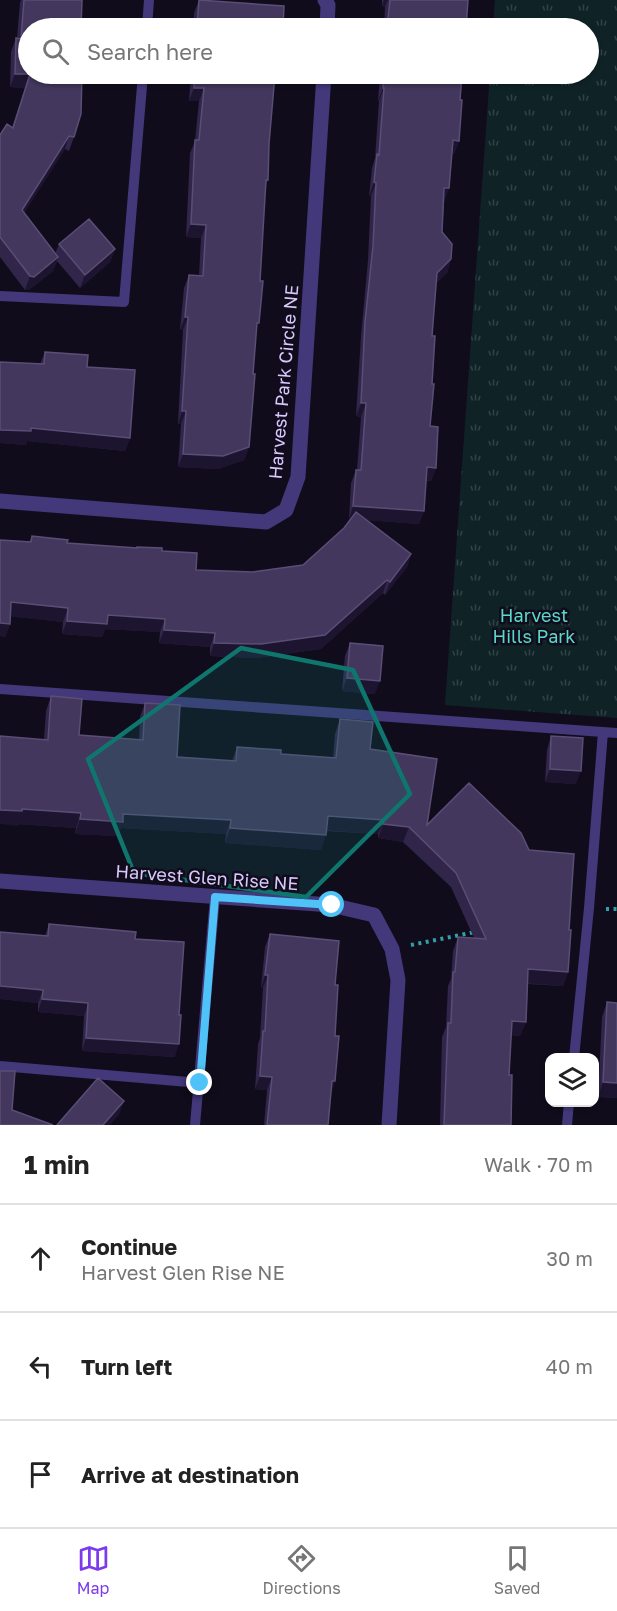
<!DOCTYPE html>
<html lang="en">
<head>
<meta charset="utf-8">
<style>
  :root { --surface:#fff; --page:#f6f6f6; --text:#222; --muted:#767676; --line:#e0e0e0; --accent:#7c3aed }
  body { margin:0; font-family:"Golos Text",sans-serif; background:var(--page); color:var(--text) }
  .controls { position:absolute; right:18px; bottom:18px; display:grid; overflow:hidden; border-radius:12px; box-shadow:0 2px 4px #0004 }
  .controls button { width:54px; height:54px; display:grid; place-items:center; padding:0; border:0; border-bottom:2px solid var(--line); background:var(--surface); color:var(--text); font:30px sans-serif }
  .stop { position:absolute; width:18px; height:18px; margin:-14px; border:4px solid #4fc3f7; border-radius:50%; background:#fff }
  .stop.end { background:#4fc3f7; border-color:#fff; box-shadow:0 2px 6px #0008 }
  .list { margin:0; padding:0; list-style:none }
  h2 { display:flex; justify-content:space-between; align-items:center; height:78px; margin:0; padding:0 24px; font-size:26px }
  h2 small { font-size:20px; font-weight:400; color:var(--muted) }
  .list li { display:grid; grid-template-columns:39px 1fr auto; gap:18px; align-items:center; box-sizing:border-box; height:108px; padding:0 24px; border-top:2px solid var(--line) }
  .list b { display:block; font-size:22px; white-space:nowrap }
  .list p { margin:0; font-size:20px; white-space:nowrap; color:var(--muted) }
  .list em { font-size:20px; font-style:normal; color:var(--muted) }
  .icon { flex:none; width:33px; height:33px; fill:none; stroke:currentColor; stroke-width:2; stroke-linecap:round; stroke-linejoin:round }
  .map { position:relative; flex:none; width:617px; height:1125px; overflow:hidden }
  .search { position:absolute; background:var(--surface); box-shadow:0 2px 4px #0004; left:18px; right:18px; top:18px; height:66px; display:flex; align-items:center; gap:15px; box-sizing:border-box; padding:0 21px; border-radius:33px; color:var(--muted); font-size:22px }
  .sheet { height:402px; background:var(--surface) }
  nav { display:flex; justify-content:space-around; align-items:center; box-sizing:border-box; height:84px; border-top:2px solid var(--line); background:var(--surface); font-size:16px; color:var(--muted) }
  nav a { display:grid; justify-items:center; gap:3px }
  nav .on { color:var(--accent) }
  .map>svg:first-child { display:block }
  .park { fill:url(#park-tufts) }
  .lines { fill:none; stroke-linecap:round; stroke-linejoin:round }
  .path { stroke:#30a1a9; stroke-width:4; stroke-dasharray:3 4.5; stroke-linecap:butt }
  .service { stroke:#43387a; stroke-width:10 }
  .minor { stroke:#43387a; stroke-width:15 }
  .wall { fill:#31254a }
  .shaded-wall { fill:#1d142f }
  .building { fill:#43375d; stroke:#5a4e76; stroke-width:1.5 }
  .route { stroke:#4fc3f7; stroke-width:8 }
  .marked { fill:#0f766e; fill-opacity:0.2; stroke:#0f766e; stroke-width:4.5; stroke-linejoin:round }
  .labels { text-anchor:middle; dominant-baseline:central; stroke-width:5; stroke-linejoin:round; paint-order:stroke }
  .street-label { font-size:18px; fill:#d6c9fd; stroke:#110c1c }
  .park-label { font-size:18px; fill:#58d9ca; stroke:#110c1c }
</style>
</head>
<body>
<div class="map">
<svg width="617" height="1125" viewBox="0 0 617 1125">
  <defs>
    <pattern id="park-tufts" width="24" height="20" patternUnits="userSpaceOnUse" patternTransform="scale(1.5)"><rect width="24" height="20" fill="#0f2326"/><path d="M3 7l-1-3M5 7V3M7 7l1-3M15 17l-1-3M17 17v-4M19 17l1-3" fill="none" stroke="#314246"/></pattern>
  </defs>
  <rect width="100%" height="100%" fill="#110c1c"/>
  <!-- park -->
  <path class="park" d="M 495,0 L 617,0 L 617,718 L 445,705 L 490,74 L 588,74 L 588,28 L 493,28 Z"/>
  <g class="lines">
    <!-- path -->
    <path class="path" d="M 606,909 L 617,909
      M 411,945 L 475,932"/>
    <!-- service -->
    <path class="service" d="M 147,28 L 149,0
      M 0,296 L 124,302 L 143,74
      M 0,689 L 617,733
      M 574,1058 L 589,908 L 603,732
      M 0,1066 L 200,1083
      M 195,1125 L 215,897
      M 567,1125 L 569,1102"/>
    <!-- minor -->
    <path class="minor" d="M 325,0 L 328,5 L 327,28
      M 0,501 L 266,522 L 286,510 L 298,477 L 324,74
      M 0,881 L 331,905 L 374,915 L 392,949 L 398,980 L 389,1125"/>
  </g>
  <!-- wall -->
  <path class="wall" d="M 21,0 L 82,0 L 74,137 L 69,151 L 65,149 L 24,213 L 55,254 L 59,244 L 115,249 L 110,262 L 80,288 L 57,261 L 53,271 L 29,290 L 25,290 L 0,257 L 0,135 L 12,127 L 25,88 L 10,87 L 11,52 L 16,38 L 17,38 L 20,3 Z
    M 199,0 L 283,28 L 193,28 L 194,13 Z
    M 382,0 L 468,0 L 466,28 L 384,28 L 385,7 L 382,6 Z
    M 191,74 L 275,74 L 269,144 L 268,180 L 265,186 L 249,447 L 244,460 L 218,469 L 178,467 L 181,424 L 178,424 L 183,330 L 180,330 L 184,288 L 189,275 L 199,276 L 201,238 L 186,237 L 190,153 L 195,141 L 199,101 L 189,101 Z
    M 380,74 L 462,74 L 460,100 L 462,100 L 459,141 L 454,154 L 452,154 L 449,188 L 444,202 L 442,232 L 452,244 L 451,259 L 447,273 L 436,283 L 432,336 L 435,336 L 432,384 L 434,384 L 430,426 L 438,427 L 436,468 L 431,481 L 426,481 L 424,511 L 419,524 L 367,520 L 411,554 L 407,567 L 385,595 L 383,593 L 321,649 L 256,658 L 210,656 L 210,647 L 159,643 L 160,632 L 105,629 L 102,637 L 62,634 L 63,622 L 10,616 L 10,624 L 5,637 L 0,636 L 0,540 L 29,542 L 32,536 L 68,540 L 67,543 L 136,548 L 137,547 L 162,548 L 162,551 L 197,553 L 196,570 L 253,572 L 303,565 L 344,528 L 350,519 L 349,519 L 351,483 L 356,470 L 357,470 L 361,417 L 356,416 L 361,336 L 368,260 L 371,196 L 369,196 L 372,168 L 375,158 L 379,101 L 378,101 Z
    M 45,352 L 87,367 L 130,438 L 125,451 L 27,441 L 26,445 L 0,443 L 0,362 L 40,364 Z
    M 350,643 L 375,694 L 342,691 L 345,656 Z
    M 51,696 L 79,735 L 139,740 L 140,717 L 145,703 L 177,757 L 232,761 L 237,747 L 281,754 L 333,758 L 335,734 L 340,719 L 370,749 L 427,825 L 569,930 L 568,972 L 563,986 L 528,984 L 526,1022 L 520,1036 L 511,1035 L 509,1075 L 511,1125 L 440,1125 L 442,1037 L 446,1027 L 448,986 L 451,979 L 453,951 L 458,937 L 474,938 L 451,887 L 403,842 L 378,838 L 378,834 L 326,831 L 321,850 L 225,843 L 226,834 L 121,828 L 118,836 L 75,834 L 76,828 L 17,824 L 17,826 L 44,739 L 46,711 Z
    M 551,736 L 576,784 L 545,782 L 547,750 Z
    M 49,924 L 135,939 L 175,1057 L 82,1051 L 84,1016 L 38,1012 L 38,1003 L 0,999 L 0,932 L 45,936 Z
    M 270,934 L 335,985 L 335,1081 L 331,1093 L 328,1125 L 264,1125 L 267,1090 L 255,1089 L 258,1044 L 260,1038 L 263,988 L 261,988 L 265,947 Z
    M 607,1002 L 617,1003 L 617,1098 L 598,1097 L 602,1017 Z"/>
  <!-- shaded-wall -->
  <path class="shaded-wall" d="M 384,0 L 388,0 L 385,7 L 382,6 Z
    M 15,74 L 30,74 L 25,88 L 10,87 Z
    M 194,88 L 204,88 L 199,101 L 189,101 Z
    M 383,88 L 384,88 L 379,101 L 378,101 Z
    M 69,136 L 65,149 L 17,224 L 22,210 Z
    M 453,140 L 459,141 L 454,154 L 448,153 Z
    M 374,182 L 376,183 L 371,196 L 369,196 Z
    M 444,188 L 449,188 L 444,202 L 439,201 Z
    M 191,224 L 206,225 L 201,238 L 186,237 Z
    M 115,249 L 110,262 L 80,288 L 85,275 Z
    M 58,257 L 53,271 L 29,290 L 25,290 L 30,276 Z
    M 451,259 L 447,273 L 432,286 L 437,273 Z
    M 185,317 L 188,317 L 183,330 L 180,330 Z
    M 361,403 L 366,403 L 361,417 L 356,416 Z
    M 182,411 L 186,411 L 181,424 L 178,424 Z
    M 31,428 L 130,438 L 125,451 L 27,441 L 26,445 L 0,443 L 0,430 Z
    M 249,447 L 244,460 L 218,469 L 178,467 L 183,454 Z
    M 427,467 L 436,468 L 431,481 L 422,480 Z
    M 353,506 L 424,511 L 419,524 L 349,519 Z
    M 411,554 L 407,567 L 385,595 L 390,582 Z
    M 387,580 L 383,593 L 321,649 L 256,658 L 210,656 L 214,643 Z
    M 11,602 L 68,608 L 63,622 L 6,616 Z
    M 108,615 L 165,619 L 160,632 L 105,629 L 102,637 L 62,634 L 67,621 Z
    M 0,623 L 10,624 L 5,637 L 0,636 Z
    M 164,630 L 215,633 L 210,647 L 159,643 Z
    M 347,678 L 380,681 L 375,694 L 342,691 Z
    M 550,769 L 581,771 L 576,784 L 545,782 Z
    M 22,809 L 81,813 L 76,828 L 17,824 L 17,826 L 0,824 L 0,810 Z
    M 123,814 L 231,820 L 226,834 L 121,828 L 118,836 L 75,834 L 80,819 Z
    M 328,816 L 384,820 L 378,834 L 322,830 Z
    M 383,824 L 409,827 L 403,842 L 378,838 Z
    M 230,828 L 326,835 L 321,850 L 225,843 Z
    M 528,969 L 568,972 L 563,986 L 523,983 Z
    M 265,975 L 268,975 L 263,988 L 261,988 Z
    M 0,986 L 43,990 L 38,1003 L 0,999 Z
    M 42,999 L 88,1003 L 84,1016 L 38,1012 Z
    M 512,1021 L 526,1022 L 520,1036 L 507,1035 Z
    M 86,1038 L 179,1044 L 175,1057 L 82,1051 Z
    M 260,1076 L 272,1077 L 267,1090 L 255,1089 Z
    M 332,1081 L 335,1081 L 331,1094 Z
    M 603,1082 L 617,1083 L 617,1098 L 598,1097 Z
    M 124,1101 L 119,1115 L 110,1125 L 103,1125 Z"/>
  <!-- building -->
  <path class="building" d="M 24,0 L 82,0 L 81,28 L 28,28 L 28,74 L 82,74 L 81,114 L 74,137 L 69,136 L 22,210 L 58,257 L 34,277 L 30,276 L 0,237 L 0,135 L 7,124 L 13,128 L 30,74 L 15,74 L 16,38 L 21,39 Z
    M 199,0 L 284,6 L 283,28 L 197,28 Z
    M 390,0 L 468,0 L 466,28 L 387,28 Z
    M 195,74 L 275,74 L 269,144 L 268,180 L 266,180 L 260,281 L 263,281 L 259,323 L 257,323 L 253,374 L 255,374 L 249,447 L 223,456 L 183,454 L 186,411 L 182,411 L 188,317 L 185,317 L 189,275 L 203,276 L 206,225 L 191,224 L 195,140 L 199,140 L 204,88 L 194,88 Z
    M 384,74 L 462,74 L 460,100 L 462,100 L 459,141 L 453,140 L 449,188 L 444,188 L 442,232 L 452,244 L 451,259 L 437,273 L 432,336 L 435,336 L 432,384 L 434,384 L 430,426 L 438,427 L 436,468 L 427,467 L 424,511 L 353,506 L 356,470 L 361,470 L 366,403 L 361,403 L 365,322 L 373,246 L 376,183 L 374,182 L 377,154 L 379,155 L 384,88 L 383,88 Z
    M 89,219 L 115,249 L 85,275 L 59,244 Z
    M 45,352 L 88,355 L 87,367 L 135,370 L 130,438 L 31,428 L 31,431 L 0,430 L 0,362 L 44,364 Z
    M 356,512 L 411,554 L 390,582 L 387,580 L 325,635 L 261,644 L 214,643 L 215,633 L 164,630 L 165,619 L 108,615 L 107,624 L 67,621 L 68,608 L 11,602 L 10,624 L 0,623 L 0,540 L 31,542 L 32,536 L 68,540 L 67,543 L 137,548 L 137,547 L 162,548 L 162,551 L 197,553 L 196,570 L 253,572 L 303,565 L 344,528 Z
    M 350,643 L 383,646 L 380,681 L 347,678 Z
    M 51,696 L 82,699 L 79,735 L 143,740 L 145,703 L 180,705 L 177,757 L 236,761 L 237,747 L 281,750 L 281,754 L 336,758 L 340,719 L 373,722 L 370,749 L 437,759 L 427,825 L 469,783 L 521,833 L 529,850 L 574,854 L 569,930 L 571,930 L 568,972 L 528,969 L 526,1022 L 512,1021 L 509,1075 L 512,1075 L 511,1125 L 444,1125 L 448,1023 L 451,1023 L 453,972 L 455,972 L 458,937 L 486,939 L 456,873 L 409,827 L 383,824 L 384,820 L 328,816 L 326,835 L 230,828 L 231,820 L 123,814 L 123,822 L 80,819 L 81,813 L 22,809 L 22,811 L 0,810 L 0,736 L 48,740 Z
    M 551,736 L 583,738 L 581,771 L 550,769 Z
    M 49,924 L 136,932 L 135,939 L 184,942 L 179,1015 L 181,1015 L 179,1044 L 86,1038 L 88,1003 L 42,999 L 43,990 L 0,986 L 0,932 L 48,936 Z
    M 270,934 L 339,941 L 335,985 L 338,985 L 335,1036 L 339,1036 L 335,1081 L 332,1081 L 328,1125 L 267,1125 L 272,1077 L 260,1076 L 263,1031 L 265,1031 L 268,975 L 265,975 Z
    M 607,1002 L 617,1003 L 617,1083 L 603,1082 Z
    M 0,1071 L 15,1071 L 12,1110 L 53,1125 L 0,1125 Z
    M 98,1078 L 124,1101 L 103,1125 L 57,1125 Z"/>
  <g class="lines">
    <!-- route -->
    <path class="route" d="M 200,1083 L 215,897 L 332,905"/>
  </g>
  <!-- marked area -->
  <path class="marked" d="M 241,648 L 353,670 L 410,794 L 306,897 L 134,873 L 88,759 Z"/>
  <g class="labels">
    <!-- street labels -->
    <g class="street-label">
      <text transform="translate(283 382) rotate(-85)">Harvest Park Circle NE</text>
      <text transform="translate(207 877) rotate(4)">Harvest Glen Rise NE</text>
    </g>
    <!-- park labels -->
    <g class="park-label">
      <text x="534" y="615">Harvest<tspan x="534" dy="21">Hills Park</tspan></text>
    </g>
  </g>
</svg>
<div class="controls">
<button><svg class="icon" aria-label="layers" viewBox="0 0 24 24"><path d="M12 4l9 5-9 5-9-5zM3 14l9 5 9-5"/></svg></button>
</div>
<div class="stop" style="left:332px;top:905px"></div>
<div class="stop end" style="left:200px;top:1083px"></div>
<div class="search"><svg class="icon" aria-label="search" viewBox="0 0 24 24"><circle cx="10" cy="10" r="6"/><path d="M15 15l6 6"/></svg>Search here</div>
</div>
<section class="sheet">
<h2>1 min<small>Walk · 70 m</small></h2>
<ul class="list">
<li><svg class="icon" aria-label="ahead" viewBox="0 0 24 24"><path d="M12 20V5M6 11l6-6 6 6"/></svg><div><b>Continue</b><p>Harvest Glen Rise NE</p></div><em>30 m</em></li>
<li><svg class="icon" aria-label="left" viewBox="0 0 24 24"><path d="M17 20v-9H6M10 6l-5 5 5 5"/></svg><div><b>Turn left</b></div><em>40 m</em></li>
<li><svg class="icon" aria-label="arrive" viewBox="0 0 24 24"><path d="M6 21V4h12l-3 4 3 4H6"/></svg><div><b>Arrive at destination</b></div></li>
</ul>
</section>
<nav>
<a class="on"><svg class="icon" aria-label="map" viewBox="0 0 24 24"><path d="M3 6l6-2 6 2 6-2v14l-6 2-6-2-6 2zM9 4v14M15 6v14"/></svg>Map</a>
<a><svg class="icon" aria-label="directions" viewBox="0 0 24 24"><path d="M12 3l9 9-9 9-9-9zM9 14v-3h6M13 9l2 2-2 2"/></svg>Directions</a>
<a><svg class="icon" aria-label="saved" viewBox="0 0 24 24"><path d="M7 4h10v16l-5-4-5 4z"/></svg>Saved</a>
</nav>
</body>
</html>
